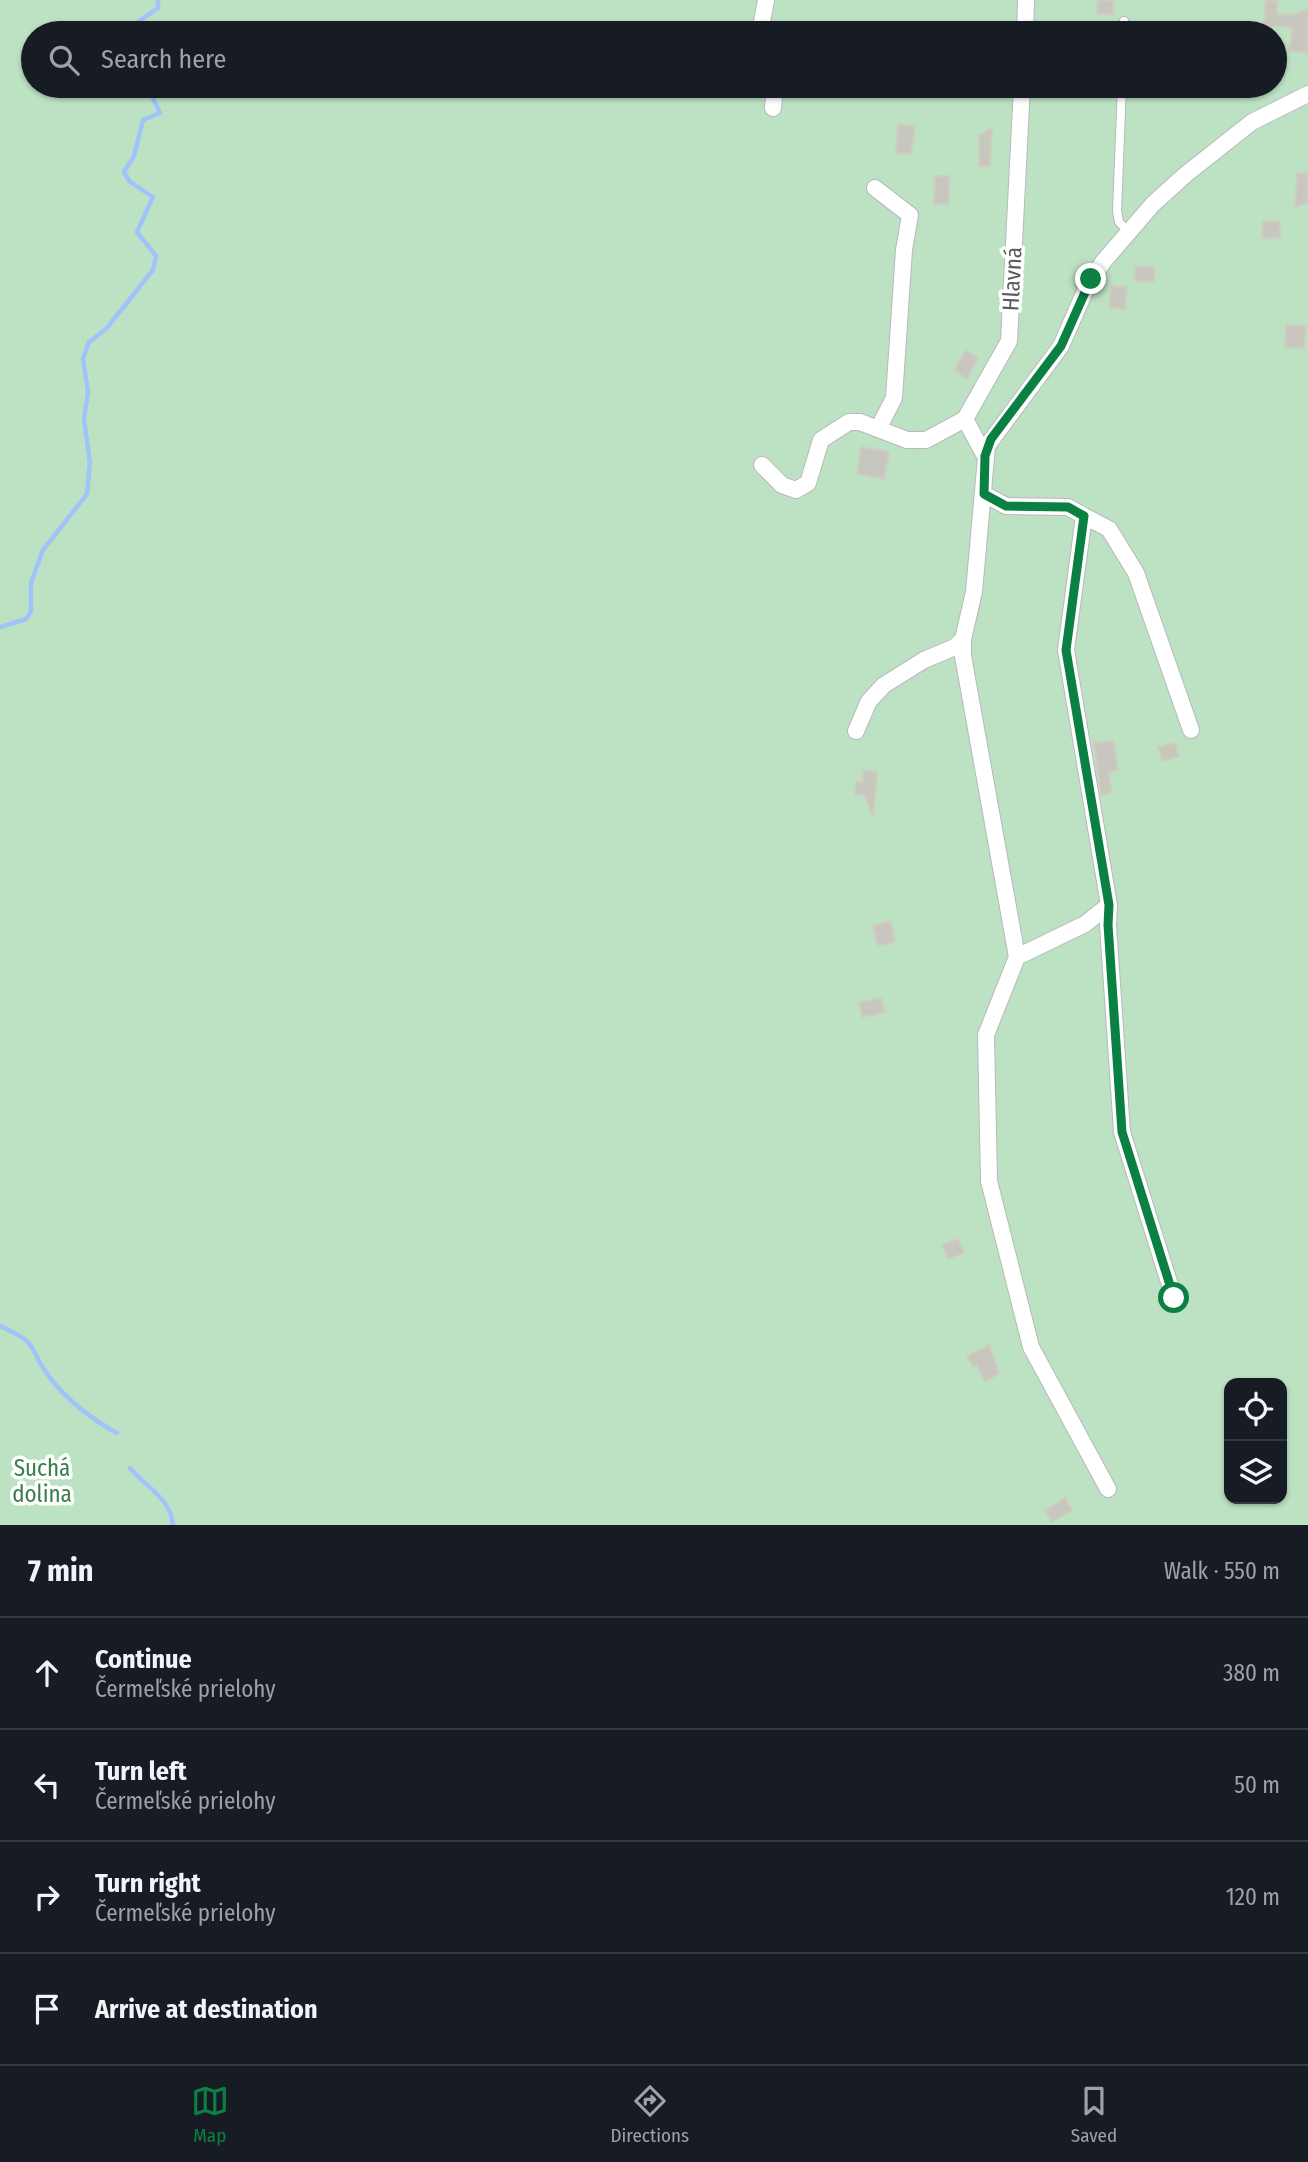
<!DOCTYPE html>
<html lang="en">
<head>
<meta charset="utf-8">
<style>
  :root { --surface:#171b24; --page:#242831; --text:#f1f3f6; --muted:#9ea1a6; --line:#363941; --accent:#0b8043 }
  body { margin:0; font-family:"Fira Sans Condensed",sans-serif; background:var(--page); color:var(--text) }
  .controls { position:absolute; right:21px; bottom:21px; display:grid; overflow:hidden; border-radius:14px; box-shadow:0 2px 5px #0004 }
  .controls button { width:63px; height:63px; display:grid; place-items:center; padding:0; border:0; border-bottom:2px solid var(--line); background:var(--surface); color:var(--text); font:35px sans-serif }
  .stop { position:absolute; width:21px; height:21px; margin:-16px; border:5px solid #0b8043; border-radius:50%; background:#fff }
  .stop.end { background:#0b8043; border-color:#fff; box-shadow:0 2px 7px #0008 }
  .list { margin:0; padding:0; list-style:none }
  h2 { display:flex; justify-content:space-between; align-items:center; height:91px; margin:0; padding:0 28px; font-size:30px }
  h2 small { font-size:23px; font-weight:400; color:var(--muted) }
  .list li { display:grid; grid-template-columns:46px 1fr auto; gap:21px; align-items:center; box-sizing:border-box; height:112px; padding:0 28px; border-top:2px solid var(--line) }
  .list b { display:block; font-size:26px; white-space:nowrap }
  .list p { margin:0; font-size:23px; white-space:nowrap; color:var(--muted) }
  .list em { font-size:23px; font-style:normal; color:var(--muted) }
  .icon { flex:none; width:38px; height:38px; fill:none; stroke:currentColor; stroke-width:2; stroke-linecap:round; stroke-linejoin:round }
  .map { position:relative; flex:none; width:1308px; height:1525px; overflow:hidden }
  .search { position:absolute; background:var(--surface); box-shadow:0 2px 5px #0004; left:21px; right:21px; top:21px; height:77px; display:flex; align-items:center; gap:18px; box-sizing:border-box; padding:0 24px; border-radius:38px; color:var(--muted); font-size:26px }
  .sheet { height:539px; background:var(--surface) }
  nav { display:flex; justify-content:space-around; align-items:center; box-sizing:border-box; height:98px; border-top:2px solid var(--line); background:var(--surface); font-size:19px; color:var(--muted) }
  nav a { display:grid; justify-items:center; gap:4px }
  nav .on { color:var(--accent) }
  .map>svg:first-child { display:block }
  .green { fill:#bde2c3; fill-rule:evenodd }
  .lines { fill:none; stroke-linecap:round; stroke-linejoin:round }
  .stream { stroke:#a0c3fa; stroke-width:4.5 }
  .building { fill:#c8c7bf; stroke:#cfcdbe; stroke-width:2 }
  .lane-casing { stroke:#b7b8be; stroke-width:10 }
  .street-casing { stroke:#b7b8be; stroke-width:18 }
  .lane { stroke:#fff; stroke-width:8 }
  .street { stroke:#fff; stroke-width:16 }
  .route { stroke:#0b8043; stroke-width:9 }
  .labels { text-anchor:middle; dominant-baseline:central; stroke-width:7; stroke-linejoin:round; paint-order:stroke }
  .street-label { font-size:23px; fill:#585a60; stroke:#fff }
  .park-label { font-size:23px; fill:#388048; stroke:#fff }
</style>
</head>
<body>
<div class="map">
<svg width="1308" height="1525" viewBox="0 0 1308 1525">
  <rect width="100%" height="100%" fill="#ebeae0"/>
  <!-- green -->
  <path class="green" d="M 0,0 L 1308,0 L 1308,1525 L 0,1525 ZM 33,33 L 1275,33 L 1275,86 L 33,86 ZM 1229,1383 L 1282,1383 L 1282,1499 L 1229,1499 Z"/>
  <g class="lines">
    <!-- stream -->
    <path class="stream" d="M 129,33 L 132,26 L 158,8 L 158,0
      M 0,627 L 26,619 L 31,612 L 31,583 L 43,550 L 87,494 L 90,463 L 84,419 L 88,392 L 83,359 L 89,342 L 106,329 L 153,270 L 156,256 L 137,232 L 153,197 L 129,181 L 124,172 L 134,156 L 143,120 L 160,113 L 149,90 L 154,86
      M 0,1326 C 43,1345 26,1347 50,1378 C 67,1400 93,1420 117,1433
      M 130,1468 C 145,1486 171,1499 173,1525"/>
  </g>
  <!-- building -->
  <path class="building" d="M 1098,0 L 1113,0 L 1114,15 L 1097,14 Z
    M 1266,0 L 1278,1 L 1277,14 L 1292,15 L 1308,10 L 1308,53 L 1289,51 L 1293,28 L 1264,25 Z
    M 898,125 L 915,126 L 911,153 L 896,153 Z
    M 992,128 L 990,166 L 979,166 L 979,135 Z
    M 1297,173 L 1308,174 L 1308,202 L 1295,208 Z
    M 935,176 L 949,176 L 949,204 L 934,204 Z
    M 1263,221 L 1280,222 L 1280,238 L 1262,238 Z
    M 1135,266 L 1154,267 L 1154,281 L 1135,281 Z
    M 1111,286 L 1127,287 L 1125,309 L 1109,308 Z
    M 1286,325 L 1306,326 L 1304,348 L 1285,347 Z
    M 966,350 L 978,358 L 967,379 L 954,370 Z
    M 861,447 L 889,452 L 884,479 L 857,474 Z
    M 1113,741 L 1118,770 L 1108,772 L 1112,792 L 1101,795 L 1094,743 Z
    M 1175,743 L 1179,757 L 1162,761 L 1158,747 Z
    M 863,771 L 877,772 L 873,816 L 864,795 L 855,794 L 856,781 L 863,782 Z
    M 891,921 L 895,942 L 878,946 L 873,926 Z
    M 881,998 L 885,1012 L 862,1017 L 859,1003 Z
    M 958,1239 L 964,1253 L 948,1259 L 942,1245 Z
    M 989,1345 L 999,1374 L 985,1381 L 977,1365 L 973,1367 L 967,1356 Z
    M 1065,1498 L 1072,1510 L 1052,1522 L 1045,1511 Z"/>
  <g class="lines">
    <!-- lane casing -->
    <g class="lane-casing">
      <path id="lane" d="M 1124,33 L 1124,21
        M 1122,86 L 1117,211 L 1119,222 L 1128,231"/>
    </g>
    <!-- street casing -->
    <g class="street-casing">
      <path id="street" d="M 760,33 L 766,0
        M 1025,33 L 1026,0
        M 773,108 L 775,86
        M 875,188 L 910,215 L 904,250 L 894,398 L 878,429
        M 985,456 L 965,419 L 1009,341 L 1022,86
        M 762,465 L 782,485 L 796,490 L 808,483 L 821,440 L 849,422 L 860,422 L 907,440 L 926,440 L 965,419
        M 984,494 L 1006,506 L 1068,507 L 1084,516 L 1066,650 L 1109,905 L 1108,925 L 1122,1132 L 1174,1298
        M 1084,516 L 1109,529 L 1136,573 L 1191,730
        M 963,639 L 963,656 L 1017,957 L 986,1035 L 989,1181 L 1031,1347 L 1108,1489
        M 856,731 L 869,701 L 884,685 L 924,660 L 955,647 L 963,639 L 974,592 L 987,446 L 1061,346 L 1086,289 L 1103,262 L 1153,204 L 1185,175 L 1252,122 L 1308,94
        M 1017,957 L 1085,924 L 1109,905"/>
    </g>
    <!-- lane -->
    <use href="#lane" class="lane"/>
    <!-- street -->
    <use href="#street" class="street"/>
  </g>
  <g class="lines">
    <!-- route -->
    <path class="route" d="M 1091,279 L 1061,346 L 991,439 L 985,456 L 984,494 L 1006,506 L 1068,507 L 1084,516 L 1066,650 L 1109,905 L 1108,925 L 1122,1132 L 1174,1298"/>
  </g>
  <g class="labels">
    <!-- street labels -->
    <g class="street-label">
      <text transform="translate(1012 279) rotate(-87)">Hlavná</text>
    </g>
    <!-- park labels -->
    <g class="park-label">
      <text x="42" y="1468">Suchá<tspan x="42" dy="26">dolina</tspan></text>
    </g>
  </g>
</svg>
<div class="controls">
<button><svg class="icon" aria-label="locate" viewBox="0 0 24 24"><circle cx="12" cy="12" r="6"/><path d="M12 2v4M12 18v4M2 12h4M18 12h4"/></svg></button>
<button><svg class="icon" aria-label="layers" viewBox="0 0 24 24"><path d="M12 4l9 5-9 5-9-5zM3 14l9 5 9-5"/></svg></button>
</div>
<div class="stop" style="left:1174px;top:1298px"></div>
<div class="stop end" style="left:1091px;top:279px"></div>
<div class="search"><svg class="icon" aria-label="search" viewBox="0 0 24 24"><circle cx="10" cy="10" r="6"/><path d="M15 15l6 6"/></svg>Search here</div>
</div>
<section class="sheet">
<h2>7 min<small>Walk · 550 m</small></h2>
<ul class="list">
<li><svg class="icon" aria-label="ahead" viewBox="0 0 24 24"><path d="M12 20V5M6 11l6-6 6 6"/></svg><div><b>Continue</b><p>Čermeľské prielohy</p></div><em>380 m</em></li>
<li><svg class="icon" aria-label="left" viewBox="0 0 24 24"><path d="M17 20v-9H6M10 6l-5 5 5 5"/></svg><div><b>Turn left</b><p>Čermeľské prielohy</p></div><em>50 m</em></li>
<li><svg class="icon" aria-label="right" viewBox="0 0 24 24"><path d="M7 20v-9h11M14 6l5 5-5 5"/></svg><div><b>Turn right</b><p>Čermeľské prielohy</p></div><em>120 m</em></li>
<li><svg class="icon" aria-label="arrive" viewBox="0 0 24 24"><path d="M6 21V4h12l-3 4 3 4H6"/></svg><div><b>Arrive at destination</b></div></li>
</ul>
</section>
<nav>
<a class="on"><svg class="icon" aria-label="map" viewBox="0 0 24 24"><path d="M3 6l6-2 6 2 6-2v14l-6 2-6-2-6 2zM9 4v14M15 6v14"/></svg>Map</a>
<a><svg class="icon" aria-label="directions" viewBox="0 0 24 24"><path d="M12 3l9 9-9 9-9-9zM9 14v-3h6M13 9l2 2-2 2"/></svg>Directions</a>
<a><svg class="icon" aria-label="saved" viewBox="0 0 24 24"><path d="M7 4h10v16l-5-4-5 4z"/></svg>Saved</a>
</nav>
</body>
</html>
